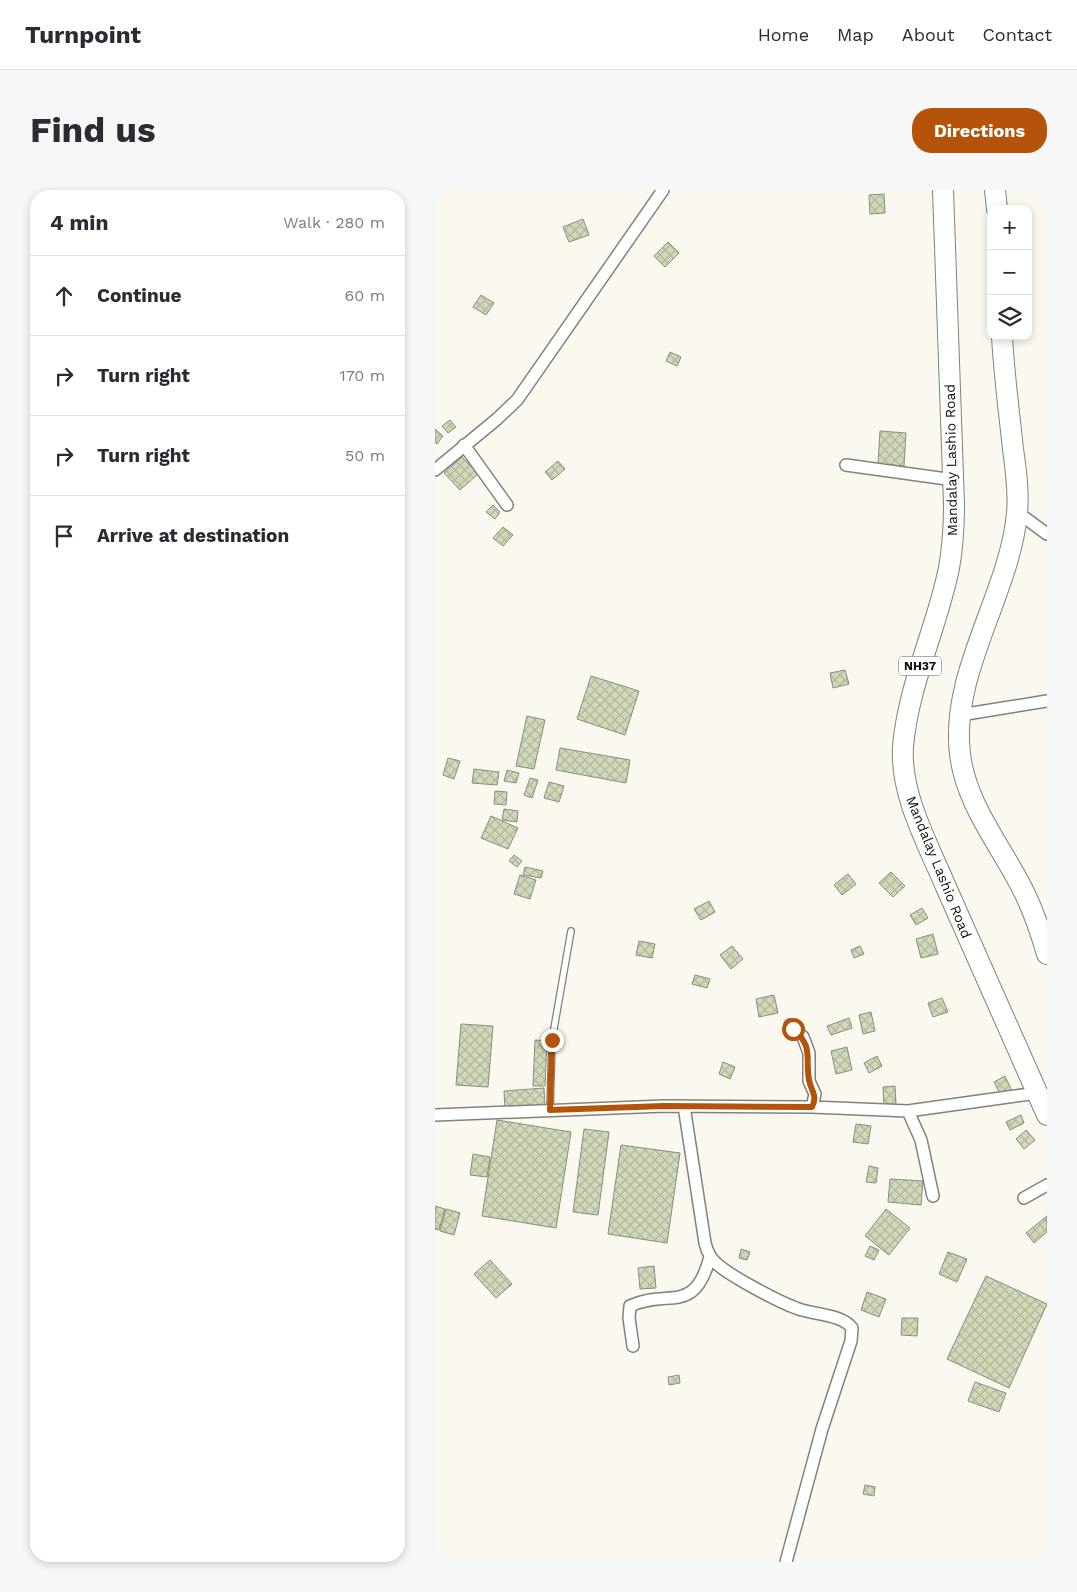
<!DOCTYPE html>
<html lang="en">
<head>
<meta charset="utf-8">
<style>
  :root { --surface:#fff; --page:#f7f7f7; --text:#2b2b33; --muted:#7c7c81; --line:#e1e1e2; --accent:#b45309 }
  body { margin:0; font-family:"Work Sans",sans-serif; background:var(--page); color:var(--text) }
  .controls { position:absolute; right:15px; top:15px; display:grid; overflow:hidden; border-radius:10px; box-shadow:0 2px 8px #0003 }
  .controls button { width:45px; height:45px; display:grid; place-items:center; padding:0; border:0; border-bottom:1px solid var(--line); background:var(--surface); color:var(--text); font:25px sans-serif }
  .stop { position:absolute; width:15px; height:15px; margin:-11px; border:4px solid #b45309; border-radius:50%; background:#fff }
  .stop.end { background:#b45309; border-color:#fff; box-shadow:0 1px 5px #0008 }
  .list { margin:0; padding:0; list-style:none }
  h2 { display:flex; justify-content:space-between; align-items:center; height:65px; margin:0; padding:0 20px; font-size:21px }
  h2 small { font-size:16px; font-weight:400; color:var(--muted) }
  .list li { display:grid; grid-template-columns:32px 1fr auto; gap:15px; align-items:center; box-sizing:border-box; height:80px; padding:0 20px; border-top:1px solid var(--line) }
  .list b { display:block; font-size:19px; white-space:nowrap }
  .list em { font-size:16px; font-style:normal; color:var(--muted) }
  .icon { flex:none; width:28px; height:28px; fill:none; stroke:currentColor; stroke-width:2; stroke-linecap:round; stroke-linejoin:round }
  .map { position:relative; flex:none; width:612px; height:1372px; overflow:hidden; border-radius:20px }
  header { display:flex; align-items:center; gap:30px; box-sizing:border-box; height:70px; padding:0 25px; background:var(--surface); border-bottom:1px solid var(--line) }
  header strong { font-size:24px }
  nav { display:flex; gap:28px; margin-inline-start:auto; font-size:18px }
  .intro { display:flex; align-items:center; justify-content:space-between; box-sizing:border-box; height:120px; padding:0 30px }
  h1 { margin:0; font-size:35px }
  .button { padding:12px 22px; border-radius:20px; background:var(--accent); color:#fff; font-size:18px; font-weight:700 }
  main { display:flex; gap:30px; padding:0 30px }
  aside { flex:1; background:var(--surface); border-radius:20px; box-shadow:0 2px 8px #0003 }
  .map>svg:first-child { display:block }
  .building { fill:url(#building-cross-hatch); stroke:#8a8c83 }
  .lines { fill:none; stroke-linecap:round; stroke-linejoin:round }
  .service-casing { stroke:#838179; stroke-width:8 }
  .minor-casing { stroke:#838179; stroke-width:14 }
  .trunk-casing { stroke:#838179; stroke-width:22 }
  .service { stroke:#fff; stroke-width:5.5 }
  .minor { stroke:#fff; stroke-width:11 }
  .trunk { stroke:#fff; stroke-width:20 }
  .route { stroke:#b45309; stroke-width:6 }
  .labels { text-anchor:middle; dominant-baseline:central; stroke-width:4.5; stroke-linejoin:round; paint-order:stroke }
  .shield { fill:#fff; stroke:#585755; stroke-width:1 }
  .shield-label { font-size:12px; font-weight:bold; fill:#100f0c }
  .street-label { font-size:14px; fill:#100f0c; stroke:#fff }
</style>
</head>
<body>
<header>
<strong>Turnpoint</strong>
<nav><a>Home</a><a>Map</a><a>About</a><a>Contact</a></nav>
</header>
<div class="intro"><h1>Find us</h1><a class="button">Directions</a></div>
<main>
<aside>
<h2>4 min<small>Walk · 280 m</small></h2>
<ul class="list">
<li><svg class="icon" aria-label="ahead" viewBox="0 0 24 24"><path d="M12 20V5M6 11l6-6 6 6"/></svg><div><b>Continue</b></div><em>60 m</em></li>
<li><svg class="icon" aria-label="right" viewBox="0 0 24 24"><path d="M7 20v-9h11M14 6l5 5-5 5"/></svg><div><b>Turn right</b></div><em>170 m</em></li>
<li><svg class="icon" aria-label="right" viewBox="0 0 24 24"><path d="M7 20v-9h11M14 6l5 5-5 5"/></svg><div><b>Turn right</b></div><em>50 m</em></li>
<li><svg class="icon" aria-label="arrive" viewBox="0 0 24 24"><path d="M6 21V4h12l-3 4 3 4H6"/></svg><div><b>Arrive at destination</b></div></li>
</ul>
</aside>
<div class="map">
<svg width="612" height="1372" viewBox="0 0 612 1372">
  <defs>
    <pattern id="building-cross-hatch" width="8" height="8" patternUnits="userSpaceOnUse" patternTransform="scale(1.25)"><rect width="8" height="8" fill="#d2d7b7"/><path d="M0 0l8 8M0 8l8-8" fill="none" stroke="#b3b79c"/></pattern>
  </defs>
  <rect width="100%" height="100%" fill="#fbf8ef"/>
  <!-- building -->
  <path class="building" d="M 449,4 L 450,23 L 435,24 L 434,5 Z
    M 148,29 L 154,45 L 134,52 L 128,37 Z
    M 233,52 L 244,63 L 230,77 L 219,66 Z
    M 46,105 L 59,113 L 51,125 L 38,117 Z
    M 235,162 L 246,167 L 242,176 L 231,171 Z
    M 15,230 L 21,237 L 13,243 L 7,236 Z
    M 0,239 L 8,246 L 2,254 L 0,252 Z
    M 445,241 L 471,243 L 469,276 L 443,274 Z
    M 27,267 L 43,284 L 25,300 L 9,283 Z
    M 123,271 L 130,279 L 117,290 L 110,282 Z
    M 58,315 L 65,322 L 60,329 L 51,322 Z
    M 68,337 L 78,345 L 68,356 L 58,348 Z
    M 410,480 L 414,494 L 398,498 L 395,483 Z
    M 156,486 L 204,501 L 190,545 L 142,529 Z
    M 92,526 L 110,530 L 99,579 L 81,576 Z
    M 125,558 L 195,570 L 191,593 L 121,580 Z
    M 13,568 L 25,571 L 19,589 L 8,585 Z
    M 39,579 L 64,582 L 62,595 L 37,593 Z
    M 72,580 L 84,583 L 81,593 L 69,591 Z
    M 95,588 L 103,590 L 97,608 L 89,605 Z
    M 114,592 L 129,596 L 124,612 L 109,608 Z
    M 60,601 L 72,602 L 71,615 L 59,614 Z
    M 69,619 L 83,621 L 82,632 L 67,630 Z
    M 56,626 L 83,638 L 73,659 L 46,648 Z
    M 79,665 L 87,671 L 82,677 L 74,671 Z
    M 90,677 L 108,681 L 106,688 L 88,685 Z
    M 456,682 L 470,696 L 458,707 L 444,693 Z
    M 413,684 L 421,694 L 407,705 L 399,695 Z
    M 85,685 L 101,690 L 95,709 L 79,704 Z
    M 274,711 L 280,722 L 266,730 L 259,719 Z
    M 487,718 L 493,728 L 481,735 L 475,725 Z
    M 498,744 L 503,764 L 486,768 L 481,749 Z
    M 204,751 L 220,754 L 217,768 L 201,765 Z
    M 297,756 L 308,769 L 296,779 L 285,765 Z
    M 425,756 L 429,764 L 419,768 L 416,760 Z
    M 260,785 L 275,789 L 272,798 L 257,794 Z
    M 339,805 L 343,823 L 324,827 L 321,809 Z
    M 507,808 L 513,822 L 498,827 L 493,813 Z
    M 436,822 L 440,841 L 428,844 L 424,825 Z
    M 414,828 L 417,838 L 396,845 L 392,836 Z
    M 26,834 L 58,836 L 53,897 L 21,895 Z
    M 100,850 L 112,851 L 110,896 L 98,896 Z
    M 412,857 L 417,880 L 401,884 L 396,861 Z
    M 442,866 L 447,876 L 434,883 L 429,873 Z
    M 288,872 L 300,877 L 295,889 L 284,884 Z
    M 570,886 L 577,901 L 566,906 L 559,892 Z
    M 460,896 L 461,915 L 449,916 L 448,897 Z
    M 109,898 L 110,918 L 70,920 L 69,901 Z
    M 586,925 L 589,933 L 575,940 L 571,932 Z
    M 62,930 L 136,942 L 121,1038 L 47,1026 Z
    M 421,934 L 436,936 L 433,954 L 418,952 Z
    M 149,939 L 174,942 L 163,1025 L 138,1022 Z
    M 591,940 L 600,950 L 589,959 L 581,949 Z
    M 186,955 L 245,963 L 232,1053 L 173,1044 Z
    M 38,964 L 55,967 L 52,987 L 35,985 Z
    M 434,976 L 443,978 L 441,993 L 431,992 Z
    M 455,989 L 488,991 L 486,1015 L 453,1012 Z
    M 0,1016 L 10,1019 L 4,1040 L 0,1039 Z
    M 11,1019 L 25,1023 L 19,1045 L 5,1041 Z
    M 451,1019 L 475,1038 L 454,1065 L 430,1046 Z
    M 612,1026 L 612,1042 L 599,1053 L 591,1043 Z
    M 435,1056 L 444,1060 L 439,1070 L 430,1066 Z
    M 306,1059 L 315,1062 L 312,1070 L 304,1068 Z
    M 513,1062 L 532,1069 L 522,1092 L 504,1084 Z
    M 55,1070 L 77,1094 L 61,1108 L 39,1084 Z
    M 219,1076 L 221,1098 L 205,1099 L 203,1078 Z
    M 551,1086 L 612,1114 L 574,1198 L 512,1169 Z
    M 432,1102 L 451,1109 L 444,1127 L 426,1120 Z
    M 467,1128 L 483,1128 L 482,1146 L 466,1145 Z
    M 244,1185 L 245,1193 L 234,1195 L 233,1187 Z
    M 540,1192 L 571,1203 L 564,1222 L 533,1211 Z
    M 430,1295 L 440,1297 L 439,1306 L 428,1304 Z"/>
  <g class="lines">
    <!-- service casing -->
    <g class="service-casing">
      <path id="service" d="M 115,920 L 117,850 L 136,741"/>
    </g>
    <!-- minor casing -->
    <g class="minor-casing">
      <path id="minor" d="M 29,255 L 72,315
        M 411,275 L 519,290
        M 0,280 L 62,229 L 82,210 L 228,0
        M 582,322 L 612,344
        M 525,525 L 612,511
        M 355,835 L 368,847 L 374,863 L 374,891 L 380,904 L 377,917
        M 249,916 L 270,1053 C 272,1061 275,1068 281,1073 C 293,1085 344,1112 361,1118 C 378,1125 407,1124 417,1138 L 416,1151 L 387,1239 L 351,1372
        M 473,921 L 486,950 L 498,1006
        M 0,925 L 229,916 L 377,917 L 473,921 L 602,903
        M 589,1008 L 612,995
        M 198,1156 L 194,1128 L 195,1116 C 235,1098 259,1126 275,1067"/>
    </g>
    <!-- trunk casing -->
    <g class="trunk-casing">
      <path id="trunk" d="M 508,0 L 519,314 C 519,335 518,356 514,378 C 502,438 473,495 468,557 C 465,605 493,654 511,697 C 544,773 578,849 612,925
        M 560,0 L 562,19
        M 567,146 C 569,184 574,221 578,259 C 581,280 584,302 582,323 C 575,403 515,482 525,564 C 531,616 568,658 590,704 C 599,723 606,743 612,764"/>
    </g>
    <!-- service -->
    <use href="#service" class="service"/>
    <!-- minor -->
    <use href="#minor" class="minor"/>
    <!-- trunk -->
    <use href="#trunk" class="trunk"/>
  </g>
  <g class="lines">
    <!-- route -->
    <path class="route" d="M 117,850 L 115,920 L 229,916 L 377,917 C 383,905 376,901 374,890 C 370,867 379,857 358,839"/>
  </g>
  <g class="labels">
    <!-- shield labels -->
    <rect class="shield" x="464" y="466.5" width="42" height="19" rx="4"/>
    <g class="shield-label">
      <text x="485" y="476">NH37</text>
    </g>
    <!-- street labels -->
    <g class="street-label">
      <text transform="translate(516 270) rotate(-91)">Mandalay Lashio Road</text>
      <text transform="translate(504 677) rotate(68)">Mandalay Lashio Road</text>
    </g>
  </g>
</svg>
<div class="controls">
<button>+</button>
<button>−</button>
<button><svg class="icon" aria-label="layers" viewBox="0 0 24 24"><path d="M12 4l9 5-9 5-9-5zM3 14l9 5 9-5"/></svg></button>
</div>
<div class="stop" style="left:358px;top:839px"></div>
<div class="stop end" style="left:117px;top:850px"></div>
</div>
</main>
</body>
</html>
